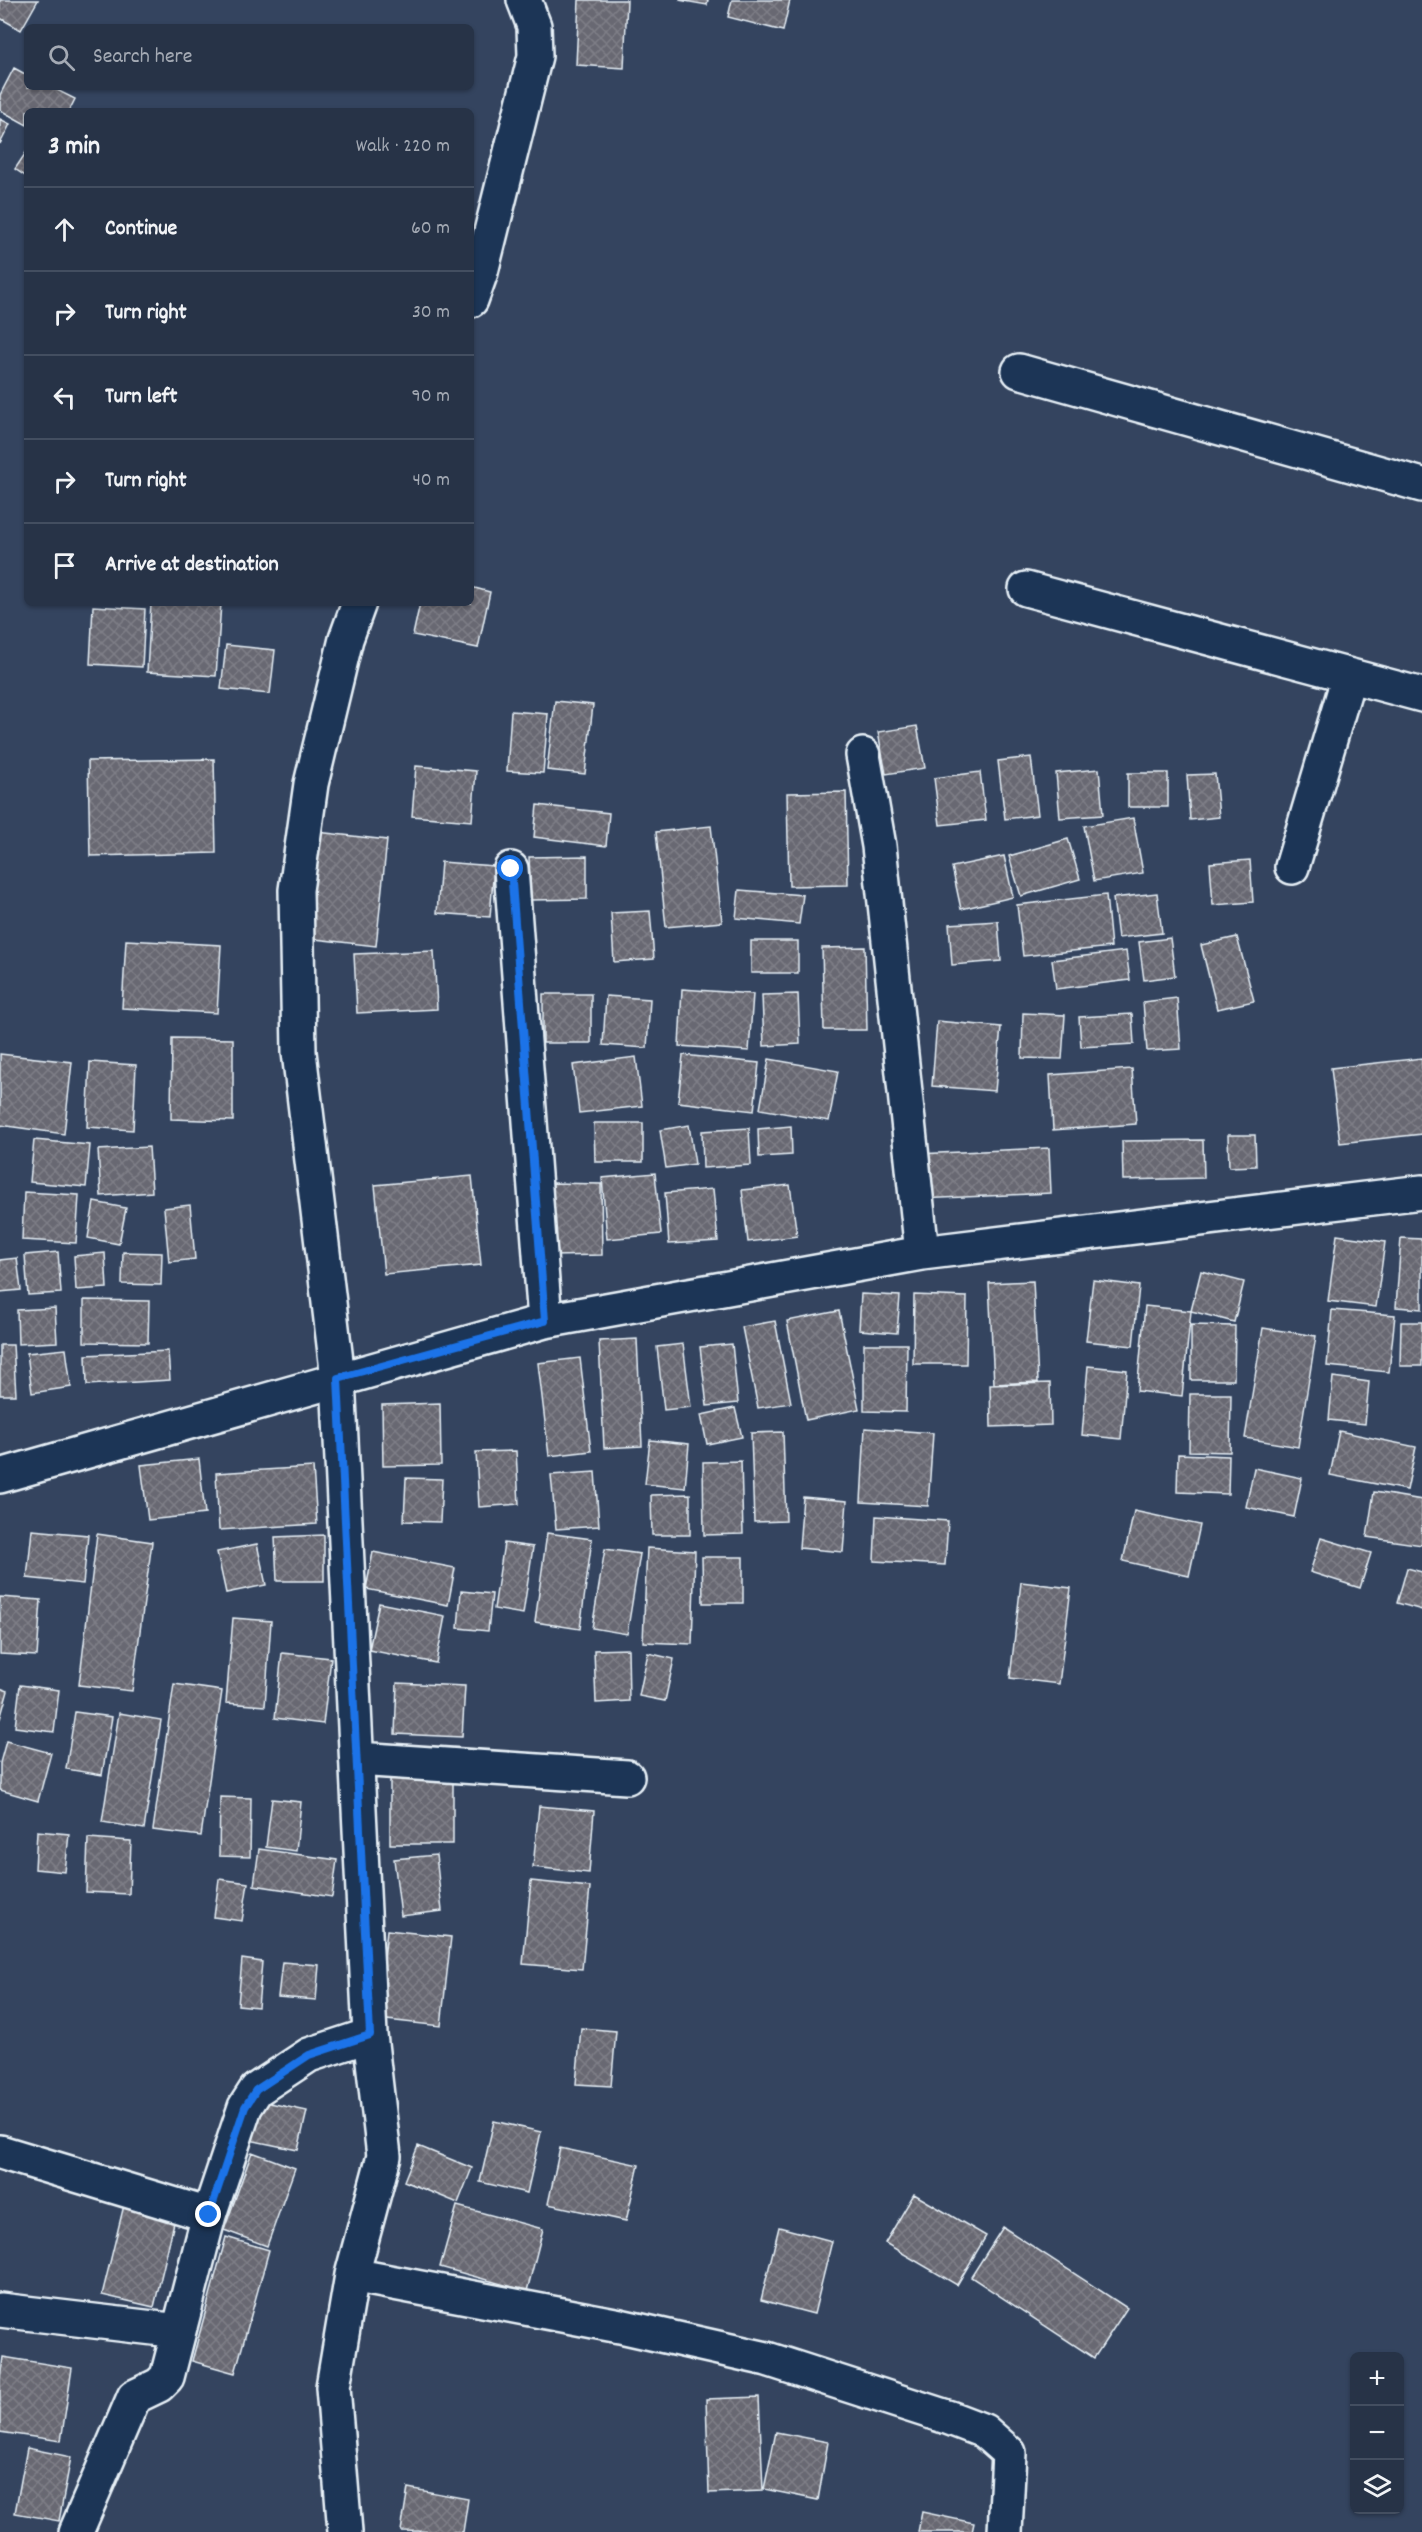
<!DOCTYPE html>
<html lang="en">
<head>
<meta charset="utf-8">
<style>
  :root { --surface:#273347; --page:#333f52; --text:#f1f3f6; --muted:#a4aab4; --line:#434e60 }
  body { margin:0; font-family:Dekko,sans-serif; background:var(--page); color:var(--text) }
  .controls { position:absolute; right:18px; bottom:18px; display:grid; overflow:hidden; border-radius:9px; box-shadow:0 2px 4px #0004 }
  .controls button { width:54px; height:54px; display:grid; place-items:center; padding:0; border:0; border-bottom:2px solid var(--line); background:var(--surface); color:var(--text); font:30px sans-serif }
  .stop { position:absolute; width:18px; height:18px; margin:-14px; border:4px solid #1a73e8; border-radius:50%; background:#fff }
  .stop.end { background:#1a73e8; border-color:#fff; box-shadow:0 2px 6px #0008 }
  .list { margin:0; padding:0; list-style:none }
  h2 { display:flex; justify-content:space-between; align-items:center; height:78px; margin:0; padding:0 24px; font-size:26px }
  h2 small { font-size:20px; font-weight:400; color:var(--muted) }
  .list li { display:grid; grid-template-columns:39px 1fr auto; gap:18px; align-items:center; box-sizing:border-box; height:84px; padding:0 24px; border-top:2px solid var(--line) }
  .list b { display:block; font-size:22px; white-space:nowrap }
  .list em { font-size:20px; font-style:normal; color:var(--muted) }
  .icon { flex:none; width:33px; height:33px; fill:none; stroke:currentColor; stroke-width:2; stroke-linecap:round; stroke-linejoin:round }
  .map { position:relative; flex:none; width:1422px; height:2532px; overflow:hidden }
  .search { position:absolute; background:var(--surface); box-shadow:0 2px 4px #0004; left:24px; top:24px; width:450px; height:66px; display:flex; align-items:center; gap:15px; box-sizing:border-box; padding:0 21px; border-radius:9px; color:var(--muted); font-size:22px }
  .panel { position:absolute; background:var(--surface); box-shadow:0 2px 4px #0004; left:24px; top:108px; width:450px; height:498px; border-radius:9px }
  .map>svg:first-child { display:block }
  .building { fill:url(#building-cross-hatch); stroke:#e8f1f8; stroke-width:1.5 }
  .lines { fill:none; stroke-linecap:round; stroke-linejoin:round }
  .minor-casing { stroke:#e8f1f8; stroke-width:38 }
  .minor { stroke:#1d3557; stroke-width:33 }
  .route { stroke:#1a73e8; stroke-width:8 }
</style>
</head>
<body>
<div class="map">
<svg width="1422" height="2532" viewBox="0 0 1422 2532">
  <defs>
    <pattern id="building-cross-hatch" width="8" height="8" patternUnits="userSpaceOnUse" patternTransform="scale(1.5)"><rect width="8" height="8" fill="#686872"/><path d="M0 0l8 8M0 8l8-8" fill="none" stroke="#7e7e87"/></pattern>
  </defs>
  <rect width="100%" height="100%" fill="#34445f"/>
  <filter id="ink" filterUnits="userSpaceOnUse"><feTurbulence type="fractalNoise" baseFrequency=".0167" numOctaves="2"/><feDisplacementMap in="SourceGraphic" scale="12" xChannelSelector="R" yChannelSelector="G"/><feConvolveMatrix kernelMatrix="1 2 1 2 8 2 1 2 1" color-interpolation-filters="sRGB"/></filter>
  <g filter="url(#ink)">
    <!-- building -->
    <path class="building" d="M 0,0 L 38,0 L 21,30 L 0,18 Z
      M 579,0 L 627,0 L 624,68 L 576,65 Z
      M 679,0 L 708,0 L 707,5 Z
      M 732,0 L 790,0 L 783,31 L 728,17 Z
      M 14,68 L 27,75 L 27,87 L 51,87 L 75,99 L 69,111 L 27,111 L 27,125 L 0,110 L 0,95 Z
      M 0,119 L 10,124 L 0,144 Z
      M 27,151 L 27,177 L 15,169 Z
      M 471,587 L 490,592 L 478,648 L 413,635 L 420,603 L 471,603 Z
      M 151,603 L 221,603 L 216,676 L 147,672 Z
      M 93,606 L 145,609 L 142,667 L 90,664 Z
      M 226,645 L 275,650 L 270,694 L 221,689 Z
      M 555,701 L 593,705 L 585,774 L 547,770 Z
      M 511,711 L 548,714 L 543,773 L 507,771 Z
      M 917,726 L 925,768 L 886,774 L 878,732 Z
      M 1031,757 L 1038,815 L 1005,819 L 998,761 Z
      M 214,759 L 216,853 L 90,856 L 88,761 Z
      M 416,766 L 476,771 L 472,821 L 412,816 Z
      M 1099,769 L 1103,815 L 1060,818 L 1056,773 Z
      M 980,772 L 986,820 L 940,825 L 934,778 Z
      M 1128,773 L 1168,773 L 1168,807 L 1128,807 Z
      M 1215,774 L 1219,817 L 1190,820 L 1187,775 Z
      M 846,792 L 848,885 L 789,886 L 787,793 Z
      M 537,805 L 609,813 L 606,846 L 534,837 Z
      M 1133,818 L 1143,873 L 1094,881 L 1084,826 Z
      M 711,826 L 722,922 L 666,927 L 656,832 Z
      M 317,832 L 387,840 L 376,946 L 306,938 Z
      M 1068,839 L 1080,879 L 1021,896 L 1009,856 Z
      M 587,856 L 587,899 L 531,900 L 529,857 Z
      M 1004,856 L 1013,897 L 961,909 L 952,867 Z
      M 1250,860 L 1253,902 L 1213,905 L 1210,863 Z
      M 441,862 L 494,866 L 490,917 L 437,913 Z
      M 739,890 L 803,895 L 799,924 L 736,918 Z
      M 1157,893 L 1162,933 L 1118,938 L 1113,898 Z
      M 1106,895 L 1111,947 L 1023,956 L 1017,905 Z
      M 650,911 L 654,959 L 614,962 L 611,913 Z
      M 998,921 L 1001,961 L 952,965 L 949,924 Z
      M 1237,937 L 1254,1001 L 1217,1009 L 1201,945 Z
      M 1170,938 L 1175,976 L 1144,980 L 1139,942 Z
      M 126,940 L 221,945 L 217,1013 L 122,1008 Z
      M 751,941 L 798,941 L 798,973 L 751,973 Z
      M 865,947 L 867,1030 L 824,1030 L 822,948 Z
      M 434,951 L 437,1009 L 357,1013 L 354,954 Z
      M 1126,951 L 1130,980 L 1056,989 L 1052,960 Z
      M 682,989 L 753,994 L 749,1051 L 679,1046 Z
      M 543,994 L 591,994 L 591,1043 L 543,1043 Z
      M 798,994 L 800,1044 L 764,1046 L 762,995 Z
      M 606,996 L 650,999 L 647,1048 L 603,1045 Z
      M 1177,998 L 1181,1049 L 1147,1051 L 1143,1002 Z
      M 1023,1013 L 1065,1015 L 1062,1059 L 1022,1058 Z
      M 1132,1014 L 1134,1044 L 1081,1047 L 1079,1017 Z
      M 937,1021 L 1001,1027 L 995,1091 L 932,1086 Z
      M 172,1038 L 233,1039 L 233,1121 L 171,1119 Z
      M 0,1054 L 72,1062 L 64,1134 L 0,1125 Z
      M 683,1055 L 759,1063 L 754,1111 L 678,1102 Z
      M 636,1057 L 642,1106 L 579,1113 L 573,1065 Z
      M 1422,1058 L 1422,1134 L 1340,1143 L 1331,1068 Z
      M 769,1059 L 838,1071 L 829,1121 L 760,1109 Z
      M 90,1062 L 136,1065 L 133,1130 L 87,1127 Z
      M 1132,1069 L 1136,1124 L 1053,1130 L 1050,1075 Z
      M 594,1123 L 643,1123 L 643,1162 L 595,1162 Z
      M 689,1125 L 695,1164 L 666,1168 L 660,1130 Z
      M 791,1126 L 792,1155 L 759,1157 L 758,1129 Z
      M 749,1128 L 751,1165 L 703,1168 L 702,1131 Z
      M 1228,1135 L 1255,1135 L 1256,1166 L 1229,1167 Z
      M 34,1140 L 90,1145 L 86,1187 L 30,1182 Z
      M 1203,1140 L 1204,1178 L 1123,1180 L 1122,1141 Z
      M 149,1147 L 152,1192 L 101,1196 L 98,1150 Z
      M 1049,1148 L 1051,1193 L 920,1199 L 918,1154 Z
      M 655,1173 L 661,1234 L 607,1239 L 602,1178 Z
      M 472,1176 L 481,1265 L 384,1274 L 375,1185 Z
      M 552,1183 L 601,1184 L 602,1255 L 553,1256 Z
      M 790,1185 L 797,1236 L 748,1242 L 742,1190 Z
      M 713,1189 L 718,1241 L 669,1244 L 665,1193 Z
      M 24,1192 L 79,1195 L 76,1243 L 22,1240 Z
      M 94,1202 L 126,1208 L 119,1244 L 88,1238 Z
      M 190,1205 L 195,1259 L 169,1262 L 164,1208 Z
      M 1337,1235 L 1385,1242 L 1376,1307 L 1328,1301 Z
      M 1401,1238 L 1422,1239 L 1422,1309 L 1396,1307 Z
      M 58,1252 L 61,1293 L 28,1295 L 25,1255 Z
      M 123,1252 L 162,1253 L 161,1285 L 122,1284 Z
      M 105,1253 L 107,1288 L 76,1290 L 74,1256 Z
      M 17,1258 L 21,1290 L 0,1292 L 0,1260 Z
      M 1201,1271 L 1244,1282 L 1234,1322 L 1191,1311 Z
      M 1093,1280 L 1139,1286 L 1133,1346 L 1086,1341 Z
      M 1033,1281 L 1038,1382 L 994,1384 L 989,1283 Z
      M 861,1294 L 900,1296 L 897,1333 L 859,1330 Z
      M 914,1295 L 967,1297 L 966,1364 L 913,1364 Z
      M 84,1300 L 149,1301 L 148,1343 L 84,1342 Z
      M 1145,1306 L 1191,1311 L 1182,1396 L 1137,1391 Z
      M 55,1308 L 57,1342 L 18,1344 L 17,1310 Z
      M 1332,1310 L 1395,1315 L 1389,1372 L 1327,1366 Z
      M 839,1311 L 859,1409 L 806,1420 L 787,1321 Z
      M 775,1321 L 791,1403 L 758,1408 L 742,1327 Z
      M 1401,1322 L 1422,1322 L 1422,1366 L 1400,1366 Z
      M 1191,1325 L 1235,1326 L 1234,1380 L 1191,1380 Z
      M 1263,1328 L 1316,1336 L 1298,1447 L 1245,1438 Z
      M 637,1339 L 642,1446 L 604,1448 L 599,1341 Z
      M 683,1344 L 691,1407 L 664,1410 L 657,1347 Z
      M 732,1344 L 738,1403 L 707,1406 L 700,1347 Z
      M 864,1344 L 907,1344 L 906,1412 L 864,1411 Z
      M 0,1345 L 13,1345 L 16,1395 L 0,1395 Z
      M 66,1349 L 71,1387 L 32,1393 L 27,1353 Z
      M 168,1351 L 170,1380 L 87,1385 L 86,1355 Z
      M 580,1358 L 591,1451 L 549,1456 L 538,1363 Z
      M 1088,1366 L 1127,1370 L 1121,1439 L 1082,1435 Z
      M 1333,1377 L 1369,1382 L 1365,1424 L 1329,1420 Z
      M 1050,1383 L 1051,1425 L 991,1427 L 990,1385 Z
      M 1190,1394 L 1231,1394 L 1230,1452 L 1189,1451 Z
      M 440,1403 L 441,1465 L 383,1466 L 382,1405 Z
      M 735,1408 L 742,1437 L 707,1444 L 701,1415 Z
      M 865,1428 L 933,1433 L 928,1506 L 861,1502 Z
      M 1339,1431 L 1416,1447 L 1407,1490 L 1330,1475 Z
      M 783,1432 L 786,1521 L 754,1522 L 751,1433 Z
      M 650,1440 L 689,1444 L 685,1488 L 645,1484 Z
      M 516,1451 L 519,1504 L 479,1507 L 476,1452 Z
      M 1178,1454 L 1229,1456 L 1228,1494 L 1177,1492 Z
      M 199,1459 L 205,1514 L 148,1520 L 141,1465 Z
      M 741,1461 L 743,1534 L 704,1535 L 703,1462 Z
      M 313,1467 L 317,1524 L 219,1530 L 216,1473 Z
      M 1254,1468 L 1302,1478 L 1294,1517 L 1246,1507 Z
      M 595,1472 L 599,1526 L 556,1529 L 551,1475 Z
      M 406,1478 L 442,1479 L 440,1522 L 404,1521 Z
      M 1374,1492 L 1422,1500 L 1422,1545 L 1367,1537 Z
      M 690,1494 L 690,1535 L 652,1535 L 651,1495 Z
      M 803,1497 L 847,1501 L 843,1552 L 799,1548 Z
      M 1134,1511 L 1200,1525 L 1189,1576 L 1123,1561 Z
      M 876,1516 L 948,1521 L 945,1565 L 874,1561 Z
      M 32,1530 L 88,1535 L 83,1584 L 27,1578 Z
      M 547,1533 L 592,1539 L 580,1629 L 535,1622 Z
      M 97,1534 L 152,1542 L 132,1691 L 79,1685 Z
      M 324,1535 L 324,1581 L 277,1581 L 275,1537 Z
      M 1321,1538 L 1371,1553 L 1360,1588 L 1310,1572 Z
      M 504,1543 L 533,1547 L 523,1614 L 494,1609 Z
      M 257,1544 L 266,1585 L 226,1593 L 217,1552 Z
      M 647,1548 L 695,1551 L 692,1644 L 643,1642 Z
      M 605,1549 L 640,1554 L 627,1634 L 592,1628 Z
      M 373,1552 L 455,1568 L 448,1605 L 366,1589 Z
      M 702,1557 L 743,1557 L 743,1603 L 703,1603 Z
      M 1407,1568 L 1422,1572 L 1422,1610 L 1397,1603 Z
      M 1021,1582 L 1071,1588 L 1059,1684 L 1010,1678 Z
      M 461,1591 L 492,1594 L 488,1631 L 458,1628 Z
      M 0,1597 L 41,1600 L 37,1656 L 0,1654 Z
      M 379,1603 L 445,1616 L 436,1663 L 369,1650 Z
      M 233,1618 L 271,1621 L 265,1706 L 226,1703 Z
      M 628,1649 L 629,1701 L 596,1703 L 594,1650 Z
      M 282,1653 L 331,1658 L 323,1724 L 275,1718 Z
      M 648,1653 L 674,1659 L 665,1701 L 639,1696 Z
      M 397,1683 L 465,1686 L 462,1737 L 395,1734 Z
      M 174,1684 L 222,1691 L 201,1836 L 153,1830 Z
      M 20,1685 L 59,1690 L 54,1732 L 15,1727 Z
      M 0,1688 L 8,1691 L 0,1719 Z
      M 75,1712 L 112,1717 L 102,1775 L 66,1769 Z
      M 119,1713 L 161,1720 L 144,1829 L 102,1822 Z
      M 6,1741 L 51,1753 L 38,1801 L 0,1790 L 0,1763 Z
      M 390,1770 L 453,1771 L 453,1844 L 390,1844 Z
      M 220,1797 L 251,1798 L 250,1857 L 219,1856 Z
      M 272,1799 L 301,1802 L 296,1851 L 266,1847 Z
      M 539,1806 L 594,1811 L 589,1873 L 533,1867 Z
      M 37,1831 L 69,1834 L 65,1872 L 35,1869 Z
      M 88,1838 L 131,1841 L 129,1894 L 86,1892 Z
      M 259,1849 L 337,1860 L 332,1897 L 254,1885 Z
      M 436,1855 L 442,1911 L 401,1916 L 394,1859 Z
      M 219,1879 L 248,1883 L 242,1921 L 214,1917 Z
      M 531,1881 L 590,1887 L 582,1969 L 523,1964 Z
      M 387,1930 L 451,1937 L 441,2026 L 378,2019 Z
      M 242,1959 L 262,1962 L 258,2007 L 238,2005 Z
      M 282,1962 L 319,1965 L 316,2000 L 278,1997 Z
      M 581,2028 L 616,2031 L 611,2086 L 576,2084 Z
      M 256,2100 L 307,2111 L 298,2150 L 249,2140 Z
      M 494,2121 L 541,2132 L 527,2193 L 480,2182 Z
      M 418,2146 L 472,2168 L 458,2203 L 404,2181 Z
      M 560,2148 L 639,2165 L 626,2221 L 548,2204 Z
      M 252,2152 L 295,2168 L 267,2246 L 224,2230 Z
      M 914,2194 L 986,2236 L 957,2285 L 885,2243 Z
      M 126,2197 L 177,2210 L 154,2307 L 102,2295 Z
      M 457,2206 L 543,2229 L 527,2291 L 440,2267 Z
      M 779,2227 L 832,2241 L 814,2314 L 761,2300 Z
      M 1003,2227 L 1127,2308 L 1094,2358 L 971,2277 Z
      M 226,2237 L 269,2250 L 235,2373 L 192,2361 Z
      M 3,2357 L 72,2368 L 61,2441 L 0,2432 L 0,2379 Z
      M 759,2397 L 763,2491 L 709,2493 L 706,2399 Z
      M 776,2432 L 828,2442 L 818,2500 L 764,2489 Z
      M 27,2448 L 71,2457 L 59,2521 L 15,2513 Z
      M 408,2488 L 468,2499 L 463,2532 L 401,2531 Z
      M 922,2512 L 974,2523 L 972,2532 L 918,2532 Z"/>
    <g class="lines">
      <!-- minor casing -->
      <g class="minor-casing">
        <path id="minor" d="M 471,300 L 481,272 L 535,56 L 534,26 L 524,0
          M 1019,371 L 1422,485
          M 1026,589 L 1422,695
          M 863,755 L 879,846 L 922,1253
          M 1292,867 L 1349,676
          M 511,869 L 545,1321
          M 0,1476 L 545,1321 L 922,1253 L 1422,1192
          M 357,1759 L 627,1777
          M 0,2152 L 209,2215
          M 352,2275 L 620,2326 L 767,2359 L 950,2418 L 984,2431 L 1009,2453 L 1005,2532
          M 0,2310 L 179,2331
          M 76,2532 L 134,2397 L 159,2385 L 167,2377 L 209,2215 L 245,2107 L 256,2090 L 309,2055 L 370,2035
          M 345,2532 L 333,2387 L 352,2275 L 384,2156 L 370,2035 L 338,1378 L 299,1052 L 296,890 L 311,784 L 346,639 L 359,603"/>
      </g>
      <!-- minor -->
      <use href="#minor" class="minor"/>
    </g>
  </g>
  <g class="lines" filter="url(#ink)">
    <!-- route -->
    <path class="route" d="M 209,2215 L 245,2107 L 256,2090 L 309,2055 L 370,2035 L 338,1378 L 545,1321 L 511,869"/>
  </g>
</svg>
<div class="controls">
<button>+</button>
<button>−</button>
<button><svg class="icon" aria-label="layers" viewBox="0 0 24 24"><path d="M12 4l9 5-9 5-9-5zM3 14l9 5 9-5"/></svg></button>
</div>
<div class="stop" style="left:511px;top:869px"></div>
<div class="stop end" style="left:209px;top:2215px"></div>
<div class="search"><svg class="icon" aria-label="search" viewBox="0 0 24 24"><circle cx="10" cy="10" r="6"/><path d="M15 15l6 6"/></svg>Search here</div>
<section class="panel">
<h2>3 min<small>Walk · 220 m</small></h2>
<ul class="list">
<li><svg class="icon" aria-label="ahead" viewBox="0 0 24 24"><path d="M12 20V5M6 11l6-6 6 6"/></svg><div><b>Continue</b></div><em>60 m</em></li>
<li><svg class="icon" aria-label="right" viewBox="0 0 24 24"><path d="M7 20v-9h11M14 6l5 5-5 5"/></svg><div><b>Turn right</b></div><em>30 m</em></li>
<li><svg class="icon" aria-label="left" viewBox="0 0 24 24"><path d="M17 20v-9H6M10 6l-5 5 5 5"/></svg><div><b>Turn left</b></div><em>90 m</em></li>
<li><svg class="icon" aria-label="right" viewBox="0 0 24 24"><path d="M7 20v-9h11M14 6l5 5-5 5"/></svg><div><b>Turn right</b></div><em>40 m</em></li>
<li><svg class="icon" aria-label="arrive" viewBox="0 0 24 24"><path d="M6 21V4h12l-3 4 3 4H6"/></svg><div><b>Arrive at destination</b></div></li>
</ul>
</section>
</div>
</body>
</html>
